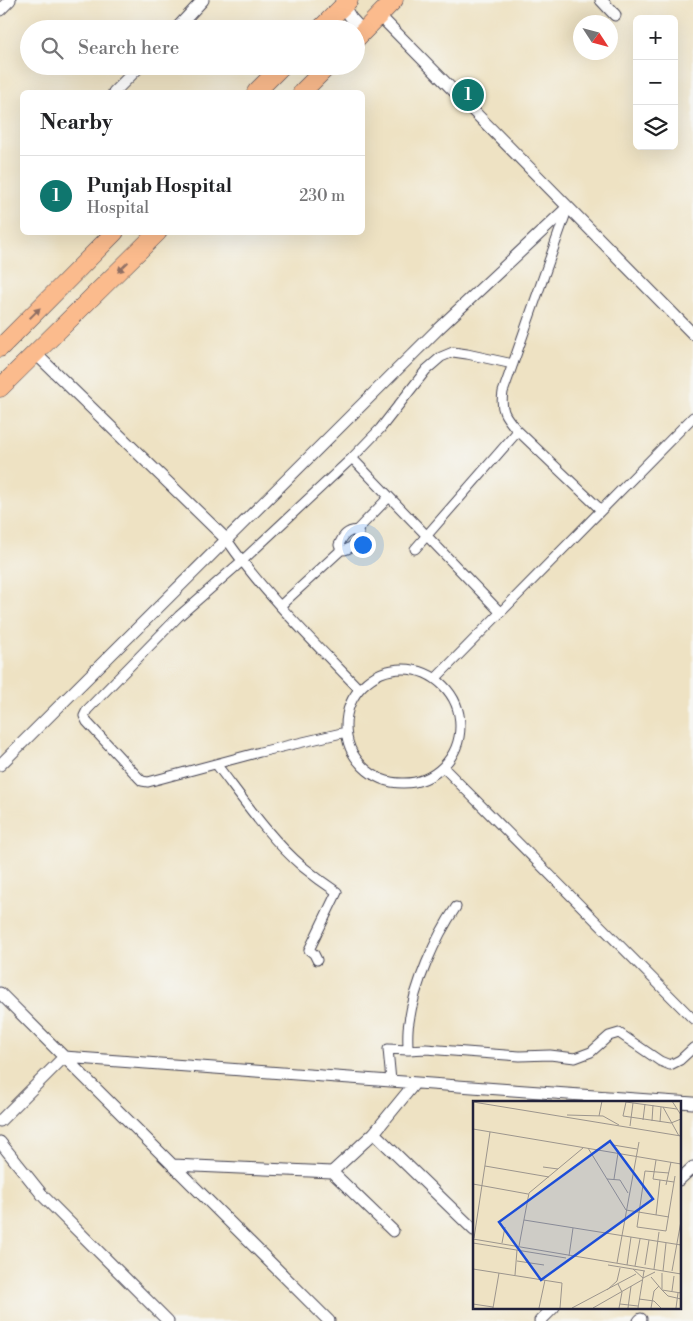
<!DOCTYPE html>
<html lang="en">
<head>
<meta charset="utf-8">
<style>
  :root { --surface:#fff; --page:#f6f6f6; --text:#202124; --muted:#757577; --line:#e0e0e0; --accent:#0f766e }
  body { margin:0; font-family:"Libre Bodoni",serif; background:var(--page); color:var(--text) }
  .controls { position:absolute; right:15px; top:15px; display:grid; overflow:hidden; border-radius:8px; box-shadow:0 5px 20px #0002 }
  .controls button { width:45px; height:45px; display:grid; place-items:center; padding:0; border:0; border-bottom:1px solid var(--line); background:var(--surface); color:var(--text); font:25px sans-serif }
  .compass { position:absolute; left:573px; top:15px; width:45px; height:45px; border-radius:50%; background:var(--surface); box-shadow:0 5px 20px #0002; rotate:126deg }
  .you { position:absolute; left:362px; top:544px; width:18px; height:18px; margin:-12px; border:4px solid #fff; border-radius:50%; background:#1a73e8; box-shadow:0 0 0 8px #1a73e833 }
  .badge { display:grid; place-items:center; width:32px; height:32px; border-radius:50%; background:var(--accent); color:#fff; font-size:16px; font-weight:700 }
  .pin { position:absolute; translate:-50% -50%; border:2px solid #fff; box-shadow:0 1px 5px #0006 }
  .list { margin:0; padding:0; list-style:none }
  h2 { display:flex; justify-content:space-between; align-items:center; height:65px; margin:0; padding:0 20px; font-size:21px }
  h2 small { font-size:16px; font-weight:400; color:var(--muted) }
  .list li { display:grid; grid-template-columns:32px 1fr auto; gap:15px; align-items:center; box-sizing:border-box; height:80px; padding:0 20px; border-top:1px solid var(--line) }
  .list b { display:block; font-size:19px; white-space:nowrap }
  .list p { margin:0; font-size:16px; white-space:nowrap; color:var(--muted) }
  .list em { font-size:16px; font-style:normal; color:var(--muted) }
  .icon { flex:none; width:28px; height:28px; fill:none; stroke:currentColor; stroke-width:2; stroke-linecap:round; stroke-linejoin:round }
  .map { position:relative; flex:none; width:693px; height:1321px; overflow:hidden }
  .search { position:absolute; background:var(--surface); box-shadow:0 5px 20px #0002; left:20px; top:20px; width:345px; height:55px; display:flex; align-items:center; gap:12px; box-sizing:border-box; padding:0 18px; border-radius:28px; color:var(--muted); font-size:19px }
  .panel { position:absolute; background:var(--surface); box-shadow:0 5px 20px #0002; left:20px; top:90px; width:345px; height:145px; border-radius:8px }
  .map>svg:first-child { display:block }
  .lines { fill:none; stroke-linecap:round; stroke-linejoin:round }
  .pedestrian-casing { stroke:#413f4f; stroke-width:11 }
  .minor-casing { stroke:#413f4f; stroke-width:13 }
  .trunk-casing { stroke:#413f4f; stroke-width:19 }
  .pedestrian { stroke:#fff; stroke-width:9 }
  .minor { stroke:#fff; stroke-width:11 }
  .trunk { stroke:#fbbb8d; stroke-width:18 }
  .oneway { fill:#8e6e64 }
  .inset-road { fill:none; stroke:#9c958d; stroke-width:1 }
  .view { fill:#1d4ed8; fill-opacity:0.15; stroke:#1d4ed8; stroke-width:2.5 }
  .inset-edge { fill:none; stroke:#22223b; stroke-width:2.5 }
</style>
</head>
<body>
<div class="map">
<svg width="693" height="1321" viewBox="0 0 693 1321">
  <rect width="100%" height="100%" fill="#f6f6f2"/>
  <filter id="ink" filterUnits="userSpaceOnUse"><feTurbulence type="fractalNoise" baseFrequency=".02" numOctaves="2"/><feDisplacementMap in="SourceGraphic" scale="10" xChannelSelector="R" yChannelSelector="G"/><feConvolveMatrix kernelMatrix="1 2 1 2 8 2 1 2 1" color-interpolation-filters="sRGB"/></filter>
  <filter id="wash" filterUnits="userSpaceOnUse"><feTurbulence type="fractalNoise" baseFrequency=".0096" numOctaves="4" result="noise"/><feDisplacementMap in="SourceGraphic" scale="20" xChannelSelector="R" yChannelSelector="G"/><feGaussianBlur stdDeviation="1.12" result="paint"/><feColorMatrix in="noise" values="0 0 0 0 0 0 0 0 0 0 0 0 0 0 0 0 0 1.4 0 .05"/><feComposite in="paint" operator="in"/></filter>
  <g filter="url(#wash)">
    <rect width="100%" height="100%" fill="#eee2c3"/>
  </g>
  <g filter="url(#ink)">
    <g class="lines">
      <!-- pedestrian casing -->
      <g class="pedestrian-casing">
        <path id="pedestrian" d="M 568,207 L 503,392 C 500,410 505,416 516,429 L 601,510
          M 352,458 L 500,612
          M 227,540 C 265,595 313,641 359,689
          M 415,549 L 518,431
          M 341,550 L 339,545 C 343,535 347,531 357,530 L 389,497
          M 280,606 L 341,550 C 350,551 357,542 359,534 L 357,530
          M346 726a57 57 0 1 1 114 0a57 57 0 1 1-114 0Z
          M 436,678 L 693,417
          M 346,732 L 260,752 L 148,782 L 142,781 L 138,777 L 87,722 L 84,716 L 87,710 L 179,616 L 242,561 L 352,458 L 380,429 L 426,370 L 441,357 L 453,352 L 467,354 L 513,364
          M 216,764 C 243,799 269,838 303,867 C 314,876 325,884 337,892 L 309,950 L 314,954 L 317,960
          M 443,767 L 693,1019
          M 408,1050 L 426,1049 L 520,1056 L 550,1055 L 575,1058 L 591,1052 L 609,1036 L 619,1033 L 660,1061 L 670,1065 L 680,1060 L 693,1048
          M 391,1081 L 388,1049 L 408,1050 C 408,1041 407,1031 409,1022 C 414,986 435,938 456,907"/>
      </g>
      <!-- minor casing -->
      <g class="minor-casing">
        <path id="minor" d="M 601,0 L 615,15
          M 341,1 L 351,18 L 364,32
          M 0,10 L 10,0
          M 380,16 L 693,334
          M 176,29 L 203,0
          M 114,92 L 140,66
          M 35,353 L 227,540
          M 0,765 L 438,329 L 568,207
          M 0,993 L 329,1321
          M 679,1102 L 693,1103
          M 0,1121 L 64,1057 L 677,1102
          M 374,1133 L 474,1230
          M 0,1142 L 44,1197 L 168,1321
          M 173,1165 L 332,1172 L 374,1133 L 415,1083
          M 332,1172 L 393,1231
          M 679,1180 L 693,1167
          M 540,1321 L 554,1307
          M 639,1321 L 641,1319"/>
      </g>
      <!-- trunk casing -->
      <g class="trunk-casing">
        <path id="trunk" d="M 320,29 L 349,0
          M 356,39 L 394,0
          M 256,92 L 282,66
          M 302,92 L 328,66
          M 0,348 L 115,232
          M 0,388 L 158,232"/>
      </g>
      <!-- pedestrian -->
      <use href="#pedestrian" class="pedestrian"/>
      <!-- minor -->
      <use href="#minor" class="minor"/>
      <!-- trunk -->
      <use href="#trunk" class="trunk"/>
    </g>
    <!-- one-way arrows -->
    <defs><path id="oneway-solid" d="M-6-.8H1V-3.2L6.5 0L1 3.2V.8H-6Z" transform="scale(1.25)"/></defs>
    <g class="oneway">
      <use href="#oneway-solid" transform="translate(123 267) rotate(136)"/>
      <use href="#oneway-solid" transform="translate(35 313) rotate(-45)"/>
    </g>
  </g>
  <!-- overview -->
  <g transform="translate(473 1101)">
    <rect width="208" height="208" fill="#eee2c3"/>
    <path class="inset-road" d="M 199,0 L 208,14M 0,1 L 208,35M 190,6 L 206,35M 204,8 L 153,1 L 150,15 L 198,22 L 208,18M 94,14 L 130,15 L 146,24M 126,15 L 129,0M 170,19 L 172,3M 179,20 L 180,4M 187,21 L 188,6M 157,25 L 160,2M 0,28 L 208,63M 140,44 L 164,48M 115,47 L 153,109 L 196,116M 183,59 L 180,78 L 201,81M 12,65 L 76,76M 70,66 L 85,68M 196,72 L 172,70 L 164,126 L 193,130 L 202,75M 134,78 L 147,79 L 155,92M 141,78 L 145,52M 0,83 L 55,93M 193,84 L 198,61M 183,114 L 187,79M 51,119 L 208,144M 1,137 L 17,31M 0,138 L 208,173M 0,142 L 93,157M 29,142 L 32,126M 46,145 L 56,92 L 110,47M 96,155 L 100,127M 44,160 L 71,164M 144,162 L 166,41M 135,164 L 172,170M 154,164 L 158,136M 172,164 L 176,139M 162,165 L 167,138M 0,168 L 89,182 L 87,207M 160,168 L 170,177 L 182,171M 181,168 L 186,131M 190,170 L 193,142M 199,170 L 208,120M 42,174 L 44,149M 178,176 L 189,189 L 208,192M 145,183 L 149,191 L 146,207M 189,188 L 189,172M 134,189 L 144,180 L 147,167M 189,189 L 195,195 L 208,198M 199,190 L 201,175M 166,198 L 181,200 L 188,207M 0,203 L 20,206M 147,203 L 165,205M 20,207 L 26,172M 66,207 L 72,179M 99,207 L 163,173M 120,207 L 169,179M 155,207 L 158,185M 165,207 L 171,170M 178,207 L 181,190 L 186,185M 203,207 L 205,192"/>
    <path class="view" d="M 137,40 L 180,98 L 68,179 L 26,121 Z"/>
    <rect width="208" height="208" class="inset-edge"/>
  </g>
</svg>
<div class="controls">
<button>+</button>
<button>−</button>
<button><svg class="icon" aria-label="layers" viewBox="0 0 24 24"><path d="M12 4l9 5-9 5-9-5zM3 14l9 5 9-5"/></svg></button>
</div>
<svg class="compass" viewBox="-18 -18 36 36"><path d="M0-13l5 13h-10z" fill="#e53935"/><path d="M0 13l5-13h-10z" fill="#757577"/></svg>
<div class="you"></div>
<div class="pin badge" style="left:468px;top:95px">1</div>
<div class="search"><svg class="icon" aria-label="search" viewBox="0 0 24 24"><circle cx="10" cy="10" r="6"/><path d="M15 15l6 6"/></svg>Search here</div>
<section class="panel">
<h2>Nearby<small></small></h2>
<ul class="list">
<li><span class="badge">1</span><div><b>Punjab Hospital</b><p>Hospital</p></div><em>230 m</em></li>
</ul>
</section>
</div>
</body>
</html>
